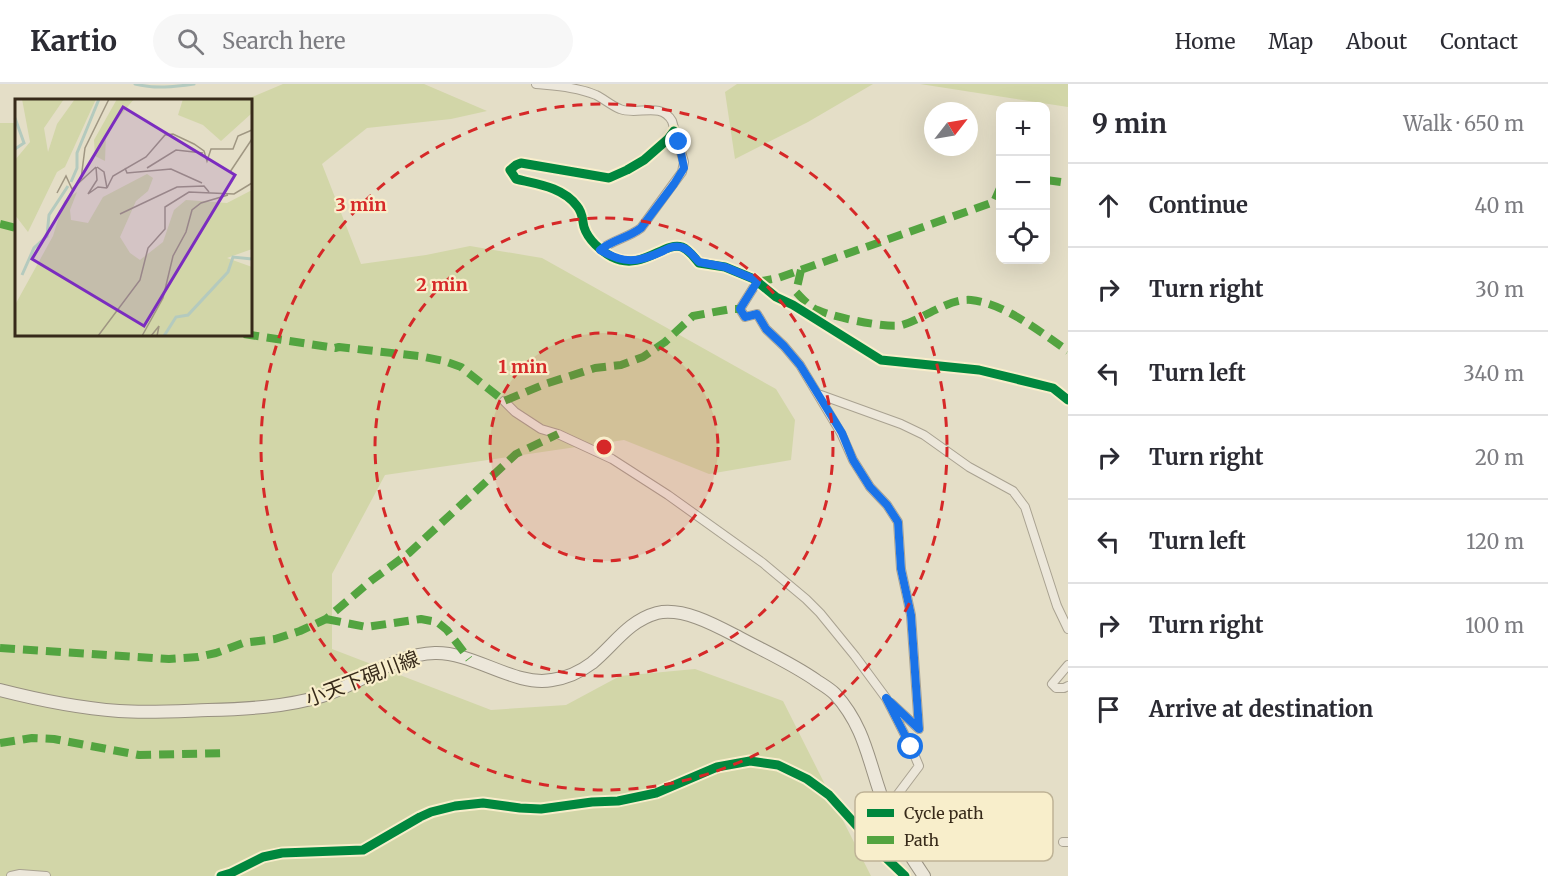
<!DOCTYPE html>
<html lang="en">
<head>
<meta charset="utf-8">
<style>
  :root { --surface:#fff; --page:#f7f7f7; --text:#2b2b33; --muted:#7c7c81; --line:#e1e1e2 }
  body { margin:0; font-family:Merriweather,"Noto Sans JP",serif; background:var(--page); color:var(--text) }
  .controls { position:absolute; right:18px; top:18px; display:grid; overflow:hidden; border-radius:12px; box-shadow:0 6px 24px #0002 }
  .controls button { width:54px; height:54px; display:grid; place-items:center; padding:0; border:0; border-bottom:2px solid var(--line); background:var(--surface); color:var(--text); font:30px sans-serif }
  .compass { position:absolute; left:924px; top:18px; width:54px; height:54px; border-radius:50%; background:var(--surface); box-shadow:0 6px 24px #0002; rotate:59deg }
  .stop { position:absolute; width:18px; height:18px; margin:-14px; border:4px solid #1a73e8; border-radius:50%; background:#fff }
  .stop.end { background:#1a73e8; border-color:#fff; box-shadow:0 2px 6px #0008 }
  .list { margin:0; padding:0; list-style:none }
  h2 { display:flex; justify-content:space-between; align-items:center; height:78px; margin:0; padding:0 24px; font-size:26px }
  h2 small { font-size:20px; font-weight:400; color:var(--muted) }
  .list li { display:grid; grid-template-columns:39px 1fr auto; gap:18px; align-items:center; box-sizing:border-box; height:84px; padding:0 24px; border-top:2px solid var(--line) }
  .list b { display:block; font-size:22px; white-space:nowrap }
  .list em { font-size:20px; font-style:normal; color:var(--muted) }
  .icon { flex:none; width:33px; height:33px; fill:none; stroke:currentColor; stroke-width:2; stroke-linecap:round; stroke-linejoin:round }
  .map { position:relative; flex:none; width:1068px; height:792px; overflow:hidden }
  header { display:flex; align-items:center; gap:36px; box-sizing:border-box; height:84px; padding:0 30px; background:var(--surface); border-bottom:2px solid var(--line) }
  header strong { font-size:28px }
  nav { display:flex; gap:33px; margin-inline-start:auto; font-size:21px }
  .search { width:420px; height:54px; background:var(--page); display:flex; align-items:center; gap:15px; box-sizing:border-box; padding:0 21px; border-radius:33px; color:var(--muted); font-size:22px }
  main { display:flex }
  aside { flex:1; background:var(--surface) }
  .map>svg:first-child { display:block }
  .green { fill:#d2d6a8 }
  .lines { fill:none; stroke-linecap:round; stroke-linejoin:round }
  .stream { stroke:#b4cabe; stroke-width:3 }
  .minor-casing { stroke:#a9a291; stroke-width:10 }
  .secondary-casing { stroke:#989181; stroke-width:14 }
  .minor { stroke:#ece7da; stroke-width:8 }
  .secondary { stroke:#ece7da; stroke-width:12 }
  .quiet { stroke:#53a440; stroke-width:8; stroke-dasharray:15 8; stroke-linecap:butt }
  .cycleway-casing { stroke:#f8eecb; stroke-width:13 }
  .cycleway { stroke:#00873e; stroke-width:9 }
  .route { stroke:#1a73e8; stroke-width:8 }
  .ring { fill:none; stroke:#d62828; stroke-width:3; stroke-dasharray:10 8 }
  .labels { text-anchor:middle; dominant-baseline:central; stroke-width:4.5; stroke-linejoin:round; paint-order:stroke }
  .street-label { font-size:20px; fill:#372a1a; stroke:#f8eecb }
  .inset-river { fill:none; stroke:#b4cabe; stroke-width:3 }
  .inset-road { fill:none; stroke:#9f9682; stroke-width:1.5 }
  .view { fill:#7b2cbf; fill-opacity:0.15; stroke:#7b2cbf; stroke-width:3 }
  .inset-edge { fill:none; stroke:#372a1a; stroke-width:3 }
  .key { fill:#f8eecb; stroke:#beb396; stroke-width:1.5 }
  .key-label { font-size:16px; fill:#372a1a }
  .centre { fill:#d62828; stroke:#f8eecb; stroke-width:3 }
  .ring-label { font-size:18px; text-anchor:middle; font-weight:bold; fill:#d62828; stroke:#f8eecb; stroke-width:4.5; stroke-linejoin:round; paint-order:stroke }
</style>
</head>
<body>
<header>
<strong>Kartio</strong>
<div class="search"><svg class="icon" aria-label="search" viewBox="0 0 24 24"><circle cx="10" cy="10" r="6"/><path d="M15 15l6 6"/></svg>Search here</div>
<nav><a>Home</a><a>Map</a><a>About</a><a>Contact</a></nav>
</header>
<main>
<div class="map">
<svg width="1068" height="792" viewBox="0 0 1068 792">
  <rect width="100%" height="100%" fill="#e4dec7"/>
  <!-- green -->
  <path class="green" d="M 283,0 L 424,0 L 487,27 L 451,35 L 367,44 L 322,80 L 361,180 L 426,171 L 470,162 L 542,174 L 776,305 L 795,336 L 791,376 L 709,390 L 624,356 L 385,391 L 332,490 L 332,565 L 491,626 L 566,621 L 620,592 L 695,585 L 783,617 L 871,792 L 0,792 L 0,39 L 16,39 L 16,250 L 250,250 L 250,16 L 245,16 Z
    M 737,0 L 873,0 L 808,38 L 735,75 L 725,8 Z
    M 920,0 L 1068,0 L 1068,23 Z"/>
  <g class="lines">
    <!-- stream -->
    <path class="stream" d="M 135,0 C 155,5 174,3 194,0"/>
    <!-- minor casing -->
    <g class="minor-casing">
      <path id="minor" d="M 536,0 C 555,2 577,3 596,11 C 604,15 612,22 620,25 C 637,32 661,17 672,37 L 684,78 L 682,88 L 641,144 C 628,154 612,156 600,166
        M 674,47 L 668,55 L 644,76 L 627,86 L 609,94 L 521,79 L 516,81 L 510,86 L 516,95 C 537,100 563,103 577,122 C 583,129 582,135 584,143 C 588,156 601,167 612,173 C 642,188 664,157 682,163 C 689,166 694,173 699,179 L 725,183 L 754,195 L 776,213 L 793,221 L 881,276 L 979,286 L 1053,304 L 1068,316
        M 757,198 L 740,225 L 745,233 L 757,230 L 766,245 L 784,262 L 800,281 L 841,349 L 853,376 L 870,403 L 887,421 L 898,438 L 901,485 L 911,531 L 919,645
        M 818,310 L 901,340 L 924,351 L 969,383 L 1013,407 L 1025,423 L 1057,522 L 1068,545
        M 504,317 L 515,328 L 541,345 L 558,350 L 612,375 L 668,411 L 763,479 L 806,515 L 820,529 L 855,572 L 886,614 L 911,663 L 919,682 L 886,726
        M 1068,581 L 1052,600 L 1056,604 L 1064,604 L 1068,602
        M 891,619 L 919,645
        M 1063,758 L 1068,758
        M 11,792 L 20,790 L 46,792
        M 221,792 L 231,789 L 263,773 L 282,769 L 363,766 L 420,733 L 431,728 L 455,722 L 483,719 L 520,724 L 541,725 L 592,718 L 618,717 L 656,709 L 717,683 L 750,677 L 778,681 L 807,695 L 829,711 L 884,772 L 905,792"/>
    </g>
    <!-- secondary casing -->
    <g class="secondary-casing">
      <path id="secondary" d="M 0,606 C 39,616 79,624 119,627 C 149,629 179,627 208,626 C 246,625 286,623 322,612 C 361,600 394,570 435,569 C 474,568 515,603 552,596 C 567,594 580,588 592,579 C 614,561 628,537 657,529 C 684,523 717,542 740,554 C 766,568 793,580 817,597 C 823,601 830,605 835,610 C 867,645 869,683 886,725 C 895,749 910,771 924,792"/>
    </g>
    <!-- minor -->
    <use href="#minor" class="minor"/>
    <!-- secondary -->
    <use href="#secondary" class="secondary"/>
    <!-- quiet -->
    <path class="quiet" d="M 1046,96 L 1068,99
      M 0,140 L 16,144
      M 801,186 L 796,208 C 801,213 807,220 813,224 C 826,232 888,245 902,241 C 923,235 949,214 971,216 C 1006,220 1040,248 1068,267
      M 757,198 L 778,194 L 994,118 L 1000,104
      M 244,250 L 335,264 L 339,263 L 419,272 L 444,277 L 461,283 L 504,317 L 545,300 L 595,284 L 621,281 L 643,273 L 665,258 L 693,232 L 731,225 L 740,225
      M 326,535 L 366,543 L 421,535 L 437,538 L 447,546 L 469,575
      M 0,564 L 169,575 L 198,573 L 216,569 L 243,559 L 275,555 L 300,547 L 326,535 L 372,496 L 409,469 L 516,370 L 558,350
      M 0,659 L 32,654 L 54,655 L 139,671 L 228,669"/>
    <!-- cycleway casing -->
    <g class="cycleway-casing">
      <path id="cycleway" d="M 674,47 L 668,55 L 644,76 L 627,86 L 609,94 L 521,79 L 516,81 L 510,86 L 516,95 C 537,100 563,103 577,122 C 583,129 582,135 584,143 C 588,156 601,167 612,173 C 642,188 664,157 682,163 C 689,166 694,173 699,179 L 725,183 L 754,195 L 776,213 L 793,221 L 881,276 L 979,286 L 1053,304 L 1068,316
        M 221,792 L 231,789 L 263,773 L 282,769 L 363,766 L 420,733 L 431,728 L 455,722 L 483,719 L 520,724 L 541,725 L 592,718 L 618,717 L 656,709 L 717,683 L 750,677 L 778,681 L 807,695 L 829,711 L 884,772 L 905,792"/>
    </g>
    <!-- cycleway -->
    <use href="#cycleway" class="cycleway"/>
  </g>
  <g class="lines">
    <!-- route -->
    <path class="route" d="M 679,58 L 684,84 L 674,100 L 641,144 C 628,154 612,156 600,166 C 624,180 637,179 663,167 C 668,164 674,161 681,163 C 689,165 693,172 699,178 L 725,183 L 754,195 L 757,198 L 740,225 L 745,233 L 757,230 L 766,245 L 784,262 L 800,281 L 842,349 L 853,376 L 870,403 L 887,421 L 898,438 L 901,485 L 911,531 L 919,645 L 886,614 L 911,663"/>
  </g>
  <!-- distance rings -->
  <circle cx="604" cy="363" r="114" fill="#d62828" fill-opacity=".12"/>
  <g class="ring">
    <circle cx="604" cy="363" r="114"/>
    <circle cx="604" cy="363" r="229"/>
    <circle cx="604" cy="363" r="343"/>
  </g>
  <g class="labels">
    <!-- street labels -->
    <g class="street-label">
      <text transform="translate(362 594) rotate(-21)">小天下硯川線</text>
    </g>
  </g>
  <!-- overview -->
  <g transform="translate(15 15)">
    <rect width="237" height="237" fill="#e4dec7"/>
    <path d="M 7,0 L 49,0 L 29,29 L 33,53 L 42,25 L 60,0 L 81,0 L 50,68 L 42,73 L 13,133 L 0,116 L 0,61 L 15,43 ZM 102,0 L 119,0 L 91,34 L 90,62 L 80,57 L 79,41 ZM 168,0 L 237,0 L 237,14 L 206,42 L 188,26 L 163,16 ZM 132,75 L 138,79 L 133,92 L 121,102 L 105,138 L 115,154 L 125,161 L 148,143 L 159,111 L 171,101 L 212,104 L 237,91 L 237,150 L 212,159 L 237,168 L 237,237 L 0,237 L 0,206 L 38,137 L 49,102 L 62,93 L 55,111 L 56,121 L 73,124 L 88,98 Z" fill="#d2d6a8"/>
    <path class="inset-river" d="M 0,19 L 9,44 L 0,50M 56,83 L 62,69 L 62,54 L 84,0M 7,176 L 19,149 L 32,137 L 34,116 L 53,87M 149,237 L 161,218 L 173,216 L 213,173 L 218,158 L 237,160"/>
    <path class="inset-road" d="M 81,68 L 82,81 L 73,95 L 83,88 L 92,89M 82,68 L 89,73 L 92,89M 110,69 L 112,74 L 156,70 L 187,84M 132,69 L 161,51 L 188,54M 215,73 L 237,40M 66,80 L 70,49 L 94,0M 92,89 L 98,77 L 131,58 L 150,36 L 158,35 L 179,45 L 189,52 L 192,62 L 196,50 L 218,50 L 223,37 L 237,31M 42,94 L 51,77 L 57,90 L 81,68M 105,115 L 162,88 L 189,87 L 194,93M 83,237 L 125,181 L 133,149 L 150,130 L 150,108 L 174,93 L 219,95 L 237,84M 127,237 L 148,199 L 158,157 L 171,133 L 177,111 L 186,104 L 213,96M 136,237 L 144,227 L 142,237"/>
    <path class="view" d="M 108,8 L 220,76 L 129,227 L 17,160 Z"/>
    <rect width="237" height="237" class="inset-edge"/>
  </g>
  <!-- legend -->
  <rect x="855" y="708" width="198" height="69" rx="9" class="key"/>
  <rect x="867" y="725" width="27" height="8" fill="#00873e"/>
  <rect x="867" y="752" width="27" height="8" fill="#53a440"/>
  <g class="key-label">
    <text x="904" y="735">Cycle path</text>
    <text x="904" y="762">Path</text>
  </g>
  <circle cx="604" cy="363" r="9" class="centre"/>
  <g class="ring-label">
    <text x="361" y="127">3 min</text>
    <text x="442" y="207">2 min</text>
    <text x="523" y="289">1 min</text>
  </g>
</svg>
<div class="controls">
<button>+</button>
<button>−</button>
<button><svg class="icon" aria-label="locate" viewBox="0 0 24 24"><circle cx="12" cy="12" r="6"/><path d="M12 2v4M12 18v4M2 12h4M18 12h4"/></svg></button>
</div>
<svg class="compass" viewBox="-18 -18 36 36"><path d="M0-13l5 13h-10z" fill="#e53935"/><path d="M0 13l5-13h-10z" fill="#7c7c81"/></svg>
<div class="stop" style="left:911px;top:663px"></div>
<div class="stop end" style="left:679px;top:58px"></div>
</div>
<aside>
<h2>9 min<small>Walk · 650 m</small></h2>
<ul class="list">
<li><svg class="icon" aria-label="ahead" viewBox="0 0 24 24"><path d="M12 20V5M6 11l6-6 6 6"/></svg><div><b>Continue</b></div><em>40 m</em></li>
<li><svg class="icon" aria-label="right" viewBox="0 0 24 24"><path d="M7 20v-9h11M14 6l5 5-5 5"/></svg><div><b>Turn right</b></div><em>30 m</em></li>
<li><svg class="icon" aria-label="left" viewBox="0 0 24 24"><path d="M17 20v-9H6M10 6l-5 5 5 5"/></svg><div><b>Turn left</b></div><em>340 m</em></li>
<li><svg class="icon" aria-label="right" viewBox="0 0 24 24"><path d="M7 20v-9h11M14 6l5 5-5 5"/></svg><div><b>Turn right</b></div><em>20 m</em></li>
<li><svg class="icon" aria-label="left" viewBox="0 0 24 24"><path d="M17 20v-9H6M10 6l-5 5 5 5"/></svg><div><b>Turn left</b></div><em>120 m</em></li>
<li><svg class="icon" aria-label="right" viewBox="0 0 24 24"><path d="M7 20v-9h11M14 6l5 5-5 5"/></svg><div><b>Turn right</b></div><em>100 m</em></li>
<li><svg class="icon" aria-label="arrive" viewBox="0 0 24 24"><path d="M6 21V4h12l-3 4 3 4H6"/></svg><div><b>Arrive at destination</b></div></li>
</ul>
</aside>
</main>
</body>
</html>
